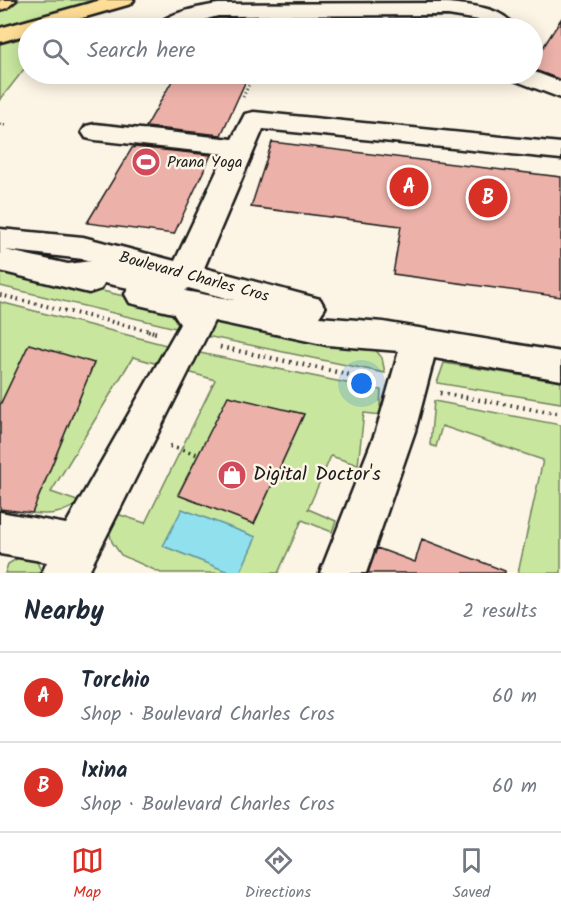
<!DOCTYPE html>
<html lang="en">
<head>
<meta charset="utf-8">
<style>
  :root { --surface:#fff; --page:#f2f2f3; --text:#1f2937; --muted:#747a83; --line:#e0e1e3; --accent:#d93025 }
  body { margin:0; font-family:Kalam,sans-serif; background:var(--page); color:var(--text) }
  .you { position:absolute; left:362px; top:384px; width:21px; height:21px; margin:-15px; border:4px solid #fff; border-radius:50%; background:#1a73e8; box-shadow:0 0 0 9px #1a73e833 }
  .badge { display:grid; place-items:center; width:39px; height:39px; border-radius:50%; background:var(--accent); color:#fff; font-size:20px; font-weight:700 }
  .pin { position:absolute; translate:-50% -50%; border:3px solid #fff; box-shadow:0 2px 6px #0006 }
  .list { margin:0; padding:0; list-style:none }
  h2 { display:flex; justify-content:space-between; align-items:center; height:78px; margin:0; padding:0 24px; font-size:26px }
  h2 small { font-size:20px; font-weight:400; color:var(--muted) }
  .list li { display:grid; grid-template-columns:39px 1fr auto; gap:18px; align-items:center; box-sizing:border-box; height:90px; padding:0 24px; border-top:2px solid var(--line) }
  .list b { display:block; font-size:22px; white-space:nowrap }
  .list p { margin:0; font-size:20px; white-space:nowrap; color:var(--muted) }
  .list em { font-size:20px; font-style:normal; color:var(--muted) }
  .icon { flex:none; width:33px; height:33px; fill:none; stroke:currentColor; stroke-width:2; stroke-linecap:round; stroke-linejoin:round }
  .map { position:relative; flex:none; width:561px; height:573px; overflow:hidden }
  .search { position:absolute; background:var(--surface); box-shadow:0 3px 15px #0003; left:18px; right:18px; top:18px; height:66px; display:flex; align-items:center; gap:15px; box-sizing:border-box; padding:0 21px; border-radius:33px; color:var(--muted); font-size:22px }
  .sheet { height:258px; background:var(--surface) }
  nav { display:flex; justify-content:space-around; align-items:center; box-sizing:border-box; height:84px; border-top:2px solid var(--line); background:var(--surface); font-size:16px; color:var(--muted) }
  nav a { display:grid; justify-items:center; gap:3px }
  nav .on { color:var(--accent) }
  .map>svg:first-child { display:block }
  .green { fill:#c8e69e; stroke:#72815d; stroke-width:1.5; fill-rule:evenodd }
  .water { fill:#90e0ed; stroke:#629299; stroke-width:1.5 }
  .building { fill:#ecb1a8; stroke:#1c1c1c; stroke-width:1.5 }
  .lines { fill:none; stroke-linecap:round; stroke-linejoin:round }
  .minor-casing { stroke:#1c1c1c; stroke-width:5 }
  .highway-casing { stroke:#1c1c1c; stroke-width:5 }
  .path-far2 { stroke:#1c1c1c; stroke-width:3; stroke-dasharray:1 3; stroke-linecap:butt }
  .path-far1 { stroke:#1c1c1c; stroke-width:4; stroke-dasharray:1.5 4.5; stroke-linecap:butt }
  .path { stroke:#1c1c1c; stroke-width:4.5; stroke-dasharray:1.5 5; stroke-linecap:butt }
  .minor { fill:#fcf5e5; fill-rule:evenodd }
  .highway { fill:#fedd96; fill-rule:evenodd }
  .labels { text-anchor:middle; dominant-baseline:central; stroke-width:5; stroke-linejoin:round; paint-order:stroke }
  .poi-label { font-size:16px; fill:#1c1c1c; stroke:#fcf5e5; text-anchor:start }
  .street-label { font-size:16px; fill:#1c1c1c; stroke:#fcf5e5 }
  .near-poi-label { font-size:20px; fill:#1c1c1c; stroke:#fcf5e5; text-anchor:start }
</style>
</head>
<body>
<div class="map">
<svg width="561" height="573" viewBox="0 0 561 573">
  <rect width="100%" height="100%" fill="#fcf5e5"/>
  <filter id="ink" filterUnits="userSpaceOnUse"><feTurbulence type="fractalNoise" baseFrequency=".0167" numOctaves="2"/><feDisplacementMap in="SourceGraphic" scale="12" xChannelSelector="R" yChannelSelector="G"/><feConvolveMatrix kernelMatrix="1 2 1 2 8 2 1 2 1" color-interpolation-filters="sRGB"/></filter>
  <g filter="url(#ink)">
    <!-- green -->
    <path class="green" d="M 20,0 L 102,0 L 0,29 L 0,12 Z
      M 28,37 L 28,64 L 0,100 L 0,44 Z
      M 14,270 L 178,309 L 184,330 L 0,286 L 0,275 Z
      M 0,302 L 174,347 L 165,366 L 133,357 L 51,492 L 80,502 C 64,513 51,516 32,513 L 94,363 L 0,405 Z
      M 208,316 L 375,349 L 382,358 L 385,373 L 206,336 Z
      M 195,352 L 381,390 L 380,406 L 387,407 L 392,416 L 364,413 L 358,465 L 331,456 L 308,509 L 336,521 L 332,532 L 302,520 L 278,573 L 161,573 L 121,555 L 112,542 L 108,527 L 114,513 L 145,523 L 215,380 L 185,371 ZM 228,397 L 304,414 L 254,524 L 178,494 Z
      M 444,363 L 561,382 L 561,403 L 437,383 Z
      M 434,401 L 561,425 L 561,573 L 518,573 L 543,460 L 442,426 L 436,447 L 430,445 Z
      M 25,554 L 37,562 L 42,573 L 5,573 L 8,564 Z"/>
    <!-- water -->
    <path class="water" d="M 182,509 L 256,537 L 240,573 L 231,573 L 163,546 Z"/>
    <!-- building -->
    <path class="building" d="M 218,18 L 274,18 L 269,28 L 202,28 L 206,22 Z
      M 561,19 L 561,80 L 532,69 L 532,65 Z
      M 176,74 L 249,74 L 221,135 L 146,127 Z
      M 272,142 L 561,177 L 561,297 L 393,274 L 401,226 L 251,207 Z
      M 135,147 L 211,155 L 174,234 L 87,223 L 132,148 Z
      M 29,344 L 94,363 L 32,513 L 0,509 L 0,405 Z
      M 228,396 L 304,414 L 254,524 L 178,495 Z
      M 422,539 L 505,571 L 505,573 L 368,573 L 377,548 L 415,562 Z"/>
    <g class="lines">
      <!-- minor casing -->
      <g class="minor-casing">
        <path id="minor" d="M 448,3 C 472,6 501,6 516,28 L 493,28 L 479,20 L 448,15 L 218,16 C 193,22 180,31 154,28 C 164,13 201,7 218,4 Z
          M 532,71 L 561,82 L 561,98 L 511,79 L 507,74 L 532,74 Z
          M 254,112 L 561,143 L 561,159 L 263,129 L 204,268 L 320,299 L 325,308 L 319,317 L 383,322 L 561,352 L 561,380 L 434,358 L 415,431 L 366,573 L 320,573 L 376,431 L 399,351 L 327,345 L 214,321 L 88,573 L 42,573 L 47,562 L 0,554 L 0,512 L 66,524 L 180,324 L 173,313 L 130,303 L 125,294 L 129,288 L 104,283 L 101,289 L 89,293 L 0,271 L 0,229 L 83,237 L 175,261 L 225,154 L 95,140 L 86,138 L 82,132 L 86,126 L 95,124 L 232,139 L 245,114 ZM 5,250 L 83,259 L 91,261 L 68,264 ZM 188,288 L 234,300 L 185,291 Z"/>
      </g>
      <!-- highway casing -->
      <g class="highway-casing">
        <path id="highway" d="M 0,0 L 16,0 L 7,8 L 0,10 Z
          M 101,0 L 134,0 L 131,4 L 47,28 L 28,28 L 28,34 L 0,42 L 0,28 Z"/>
      </g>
      <!-- path-far2 -->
      <path class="path-far2" d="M 243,97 L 254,74
        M 0,124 L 5,125"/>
      <!-- path-far1 -->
      <path class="path-far1" d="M 0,295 L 154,332"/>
      <!-- path -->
      <path class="path" d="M 148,331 L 157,333
        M 220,347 L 374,380
        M 440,393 L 561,414
        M 170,446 L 199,455"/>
      <!-- minor -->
      <use href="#minor" class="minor"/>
      <!-- highway -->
      <use href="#highway" class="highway"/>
    </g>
  </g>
  <!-- icons -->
  <defs>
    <g id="stadium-disc" transform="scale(1.5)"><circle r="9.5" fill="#d1495b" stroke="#fcf5e5"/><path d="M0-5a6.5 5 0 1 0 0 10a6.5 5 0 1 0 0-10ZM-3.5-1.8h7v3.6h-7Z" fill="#fff"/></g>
    <g id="shop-disc" transform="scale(1.5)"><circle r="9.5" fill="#d1495b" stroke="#fcf5e5"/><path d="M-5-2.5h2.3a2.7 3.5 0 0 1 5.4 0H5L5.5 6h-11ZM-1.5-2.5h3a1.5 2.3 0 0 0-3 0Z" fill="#fff"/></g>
  </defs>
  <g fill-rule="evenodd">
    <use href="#stadium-disc" x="146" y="162"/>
    <use href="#shop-disc" x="232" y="475"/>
  </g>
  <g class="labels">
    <!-- poi labels -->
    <g class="poi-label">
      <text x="167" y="162">Prana Yoga</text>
    </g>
    <!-- street labels -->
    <g class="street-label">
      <text transform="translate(194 277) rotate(15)">Boulevard Charles Cros</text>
    </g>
    <!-- near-poi labels -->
    <g class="near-poi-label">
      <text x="253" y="475">Digital Doctor's</text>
    </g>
  </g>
</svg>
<div class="you"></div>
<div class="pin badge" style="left:409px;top:187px">A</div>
<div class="pin badge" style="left:488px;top:198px">B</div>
<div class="search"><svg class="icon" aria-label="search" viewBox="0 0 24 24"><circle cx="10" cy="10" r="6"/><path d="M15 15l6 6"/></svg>Search here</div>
</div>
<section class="sheet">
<h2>Nearby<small>2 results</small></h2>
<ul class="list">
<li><span class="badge">A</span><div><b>Torchio</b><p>Shop · Boulevard Charles Cros</p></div><em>60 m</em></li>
<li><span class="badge">B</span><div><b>Ixina</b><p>Shop · Boulevard Charles Cros</p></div><em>60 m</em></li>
</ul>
</section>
<nav>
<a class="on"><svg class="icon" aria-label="map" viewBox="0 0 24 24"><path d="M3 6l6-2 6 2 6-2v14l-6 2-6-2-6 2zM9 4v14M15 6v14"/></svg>Map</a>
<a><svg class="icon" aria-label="directions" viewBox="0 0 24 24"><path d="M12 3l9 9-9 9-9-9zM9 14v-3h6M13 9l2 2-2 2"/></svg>Directions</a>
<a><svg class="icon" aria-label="saved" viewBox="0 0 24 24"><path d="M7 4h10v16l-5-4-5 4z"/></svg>Saved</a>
</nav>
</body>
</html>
